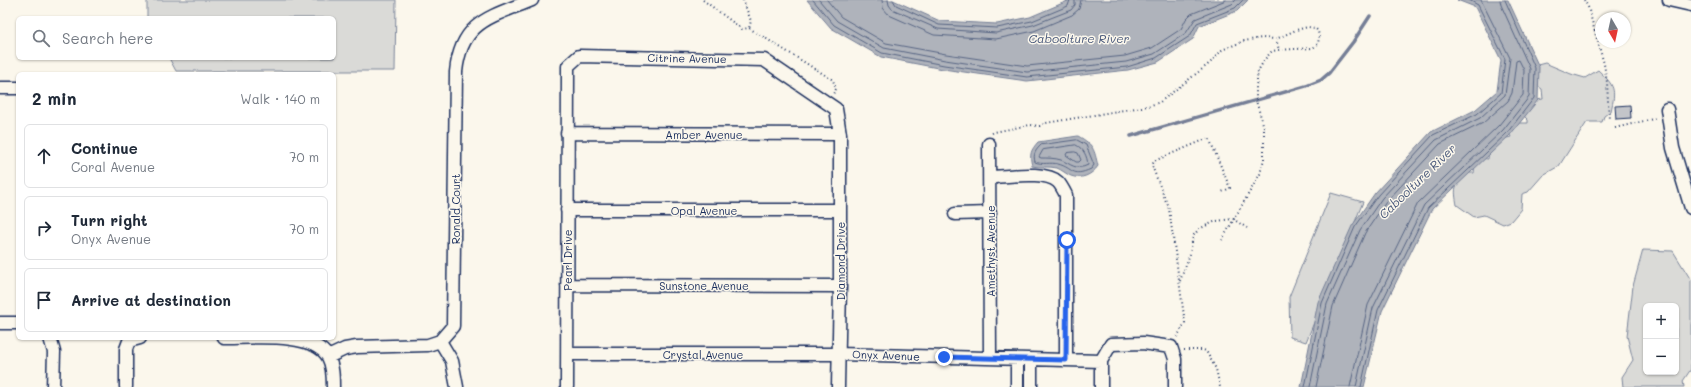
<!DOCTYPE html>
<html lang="en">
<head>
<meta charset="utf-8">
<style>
  :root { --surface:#fff; --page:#f2f2f3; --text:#1f2937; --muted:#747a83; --line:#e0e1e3 }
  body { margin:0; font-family:Mali,sans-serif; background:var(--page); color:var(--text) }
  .controls { position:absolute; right:12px; bottom:12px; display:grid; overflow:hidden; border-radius:6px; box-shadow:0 1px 3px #0004 }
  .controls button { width:36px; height:36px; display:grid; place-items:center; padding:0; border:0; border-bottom:1px solid var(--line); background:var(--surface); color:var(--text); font:20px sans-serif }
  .compass { position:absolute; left:1595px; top:12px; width:36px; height:36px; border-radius:50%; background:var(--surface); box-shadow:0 1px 3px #0004; rotate:171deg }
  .stop { position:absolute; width:12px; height:12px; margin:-9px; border:3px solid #2563eb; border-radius:50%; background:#fff }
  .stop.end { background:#2563eb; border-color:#fff; box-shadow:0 1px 4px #0008 }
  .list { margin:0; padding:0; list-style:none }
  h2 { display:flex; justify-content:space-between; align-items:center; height:52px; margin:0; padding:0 16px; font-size:17px }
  h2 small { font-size:13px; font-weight:400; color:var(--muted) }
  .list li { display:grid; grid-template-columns:26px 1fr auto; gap:12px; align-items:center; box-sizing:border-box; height:64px; margin:0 8px 8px; padding:0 8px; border:1px solid var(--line); border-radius:6px }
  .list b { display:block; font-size:15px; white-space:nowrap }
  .list p { margin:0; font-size:13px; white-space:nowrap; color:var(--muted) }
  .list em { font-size:13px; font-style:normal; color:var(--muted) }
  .icon { flex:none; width:22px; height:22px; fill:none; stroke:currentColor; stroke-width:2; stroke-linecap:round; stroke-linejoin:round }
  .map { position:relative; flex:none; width:1691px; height:387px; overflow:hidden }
  .search { position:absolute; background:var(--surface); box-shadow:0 1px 3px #0004; left:16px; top:16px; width:320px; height:44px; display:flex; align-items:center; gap:10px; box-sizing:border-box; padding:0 14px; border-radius:6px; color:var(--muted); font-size:15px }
  .panel { position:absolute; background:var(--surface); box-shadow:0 1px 3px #0004; left:16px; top:72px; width:320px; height:268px; border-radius:6px }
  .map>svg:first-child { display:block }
  .green { fill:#dadad7; stroke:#7a849a; fill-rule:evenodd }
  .water { fill:#afb3bb; stroke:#747e96 }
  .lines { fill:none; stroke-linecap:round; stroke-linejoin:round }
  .shore { stroke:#566483; stroke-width:1 }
  .stream { stroke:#747e96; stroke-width:3.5 }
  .building { fill:#c3c5c9; stroke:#1b2f5e }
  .minor-casing { stroke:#1b2f5e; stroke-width:15 }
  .path { stroke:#1b2f5e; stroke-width:2; stroke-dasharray:1 3; stroke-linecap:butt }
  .minor { stroke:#fbf7ec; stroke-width:12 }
  .route { stroke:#2563eb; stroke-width:5 }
  .labels { text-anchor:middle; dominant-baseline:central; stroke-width:3; stroke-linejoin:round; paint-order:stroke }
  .street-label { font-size:11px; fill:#1b2f5e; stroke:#fbf7ec }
  .water-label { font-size:12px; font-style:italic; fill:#47577a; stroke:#fbf7ec }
</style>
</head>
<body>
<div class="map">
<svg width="1691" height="387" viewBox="0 0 1691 387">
  <rect width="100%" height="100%" fill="#fbf7ec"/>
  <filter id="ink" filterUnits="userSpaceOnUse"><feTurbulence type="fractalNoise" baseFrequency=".025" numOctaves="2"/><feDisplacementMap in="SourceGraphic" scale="8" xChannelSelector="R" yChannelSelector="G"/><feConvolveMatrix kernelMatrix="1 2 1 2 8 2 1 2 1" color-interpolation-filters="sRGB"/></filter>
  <g filter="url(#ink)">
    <!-- green -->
    <path class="green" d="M 147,0 L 396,0 L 395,71 L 176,71 L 169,58 L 334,58 L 334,18 L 147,18 Z
      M 1545,63 L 1571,74 L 1585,78 L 1598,70 C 1615,86 1616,89 1611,111 L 1604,116 L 1602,122 L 1587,122 L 1559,166 L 1543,175 L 1528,192 L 1522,194 L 1521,209 L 1511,221 L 1503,224 L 1484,215 L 1474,217 L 1457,205 C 1454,189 1454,185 1466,173 L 1474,173 L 1475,163 L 1480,158 L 1488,159 L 1489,150 L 1499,140 L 1511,137 L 1508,131 L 1515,123 L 1528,123 L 1528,120 L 1522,114 L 1529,101 L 1543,99 L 1542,89 L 1527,78 L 1530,67 Z
      M 1331,193 L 1363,202 L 1306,342 L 1290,337 L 1289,297 Z
      M 1643,250 L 1673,251 L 1691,280 L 1691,369 L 1683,381 L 1684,387 L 1623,387 L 1622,377 L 1633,360 L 1627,336 L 1633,286 ZM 1646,306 L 1676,306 L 1676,372 L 1646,372 Z"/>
    <!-- water -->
    <path class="water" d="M 807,0 L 893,0 L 940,21 L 997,24 L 1030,17 L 1070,0 L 1248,0 L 1237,11 L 1199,26 L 1193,39 L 1158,62 L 1128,70 L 1027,81 L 943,69 L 881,57 L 831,28 Z
      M 1457,0 L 1508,0 L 1539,67 L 1538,100 L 1510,135 L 1432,209 L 1382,311 L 1364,387 L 1301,387 L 1318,302 L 1352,226 L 1375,193 L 1431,132 L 1475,110 L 1497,91 L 1501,60 L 1475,7 Z
      M 1078,136 C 1094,145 1094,149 1098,166 C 1092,175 1081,180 1071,176 C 1066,174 1062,170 1057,168 C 1049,166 1040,168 1032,166 C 1029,154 1031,150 1038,142 Z"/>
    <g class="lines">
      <!-- shore -->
      <path class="shore" d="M 813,0 L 834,25 L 882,53 L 944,65 L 1027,77 L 1127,67 L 1156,58 L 1190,36 L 1197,23 L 1235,8 L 1243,0
        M 819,0 L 837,21 L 884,48 L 945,60 L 1027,72 L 1126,62 L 1154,54 L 1186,33 L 1195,19 L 1232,4 L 1236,0
        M 827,0 L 841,17 L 886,43 L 946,54 L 1027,66 L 1125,56 L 1152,48 L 1181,29 L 1186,19 L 1191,14 L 1226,0
        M 882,0 L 883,8 L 889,15 L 934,35 L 996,39 L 1034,31 L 1072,15 L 1079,9 L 1081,0
        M 888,0 L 889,5 L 892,9 L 938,29 L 996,33 L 1033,25 L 1071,10 L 1075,5 L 1075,0
        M 893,0 L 896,5 L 939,25 L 997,28 L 1032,21 L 1068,6 L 1070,0
        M 1077,140 L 1086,145 L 1094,165 L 1091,169 C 1071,178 1074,168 1058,164 C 1051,162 1042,165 1035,162 C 1033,154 1035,151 1041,145 Z
        M 1076,145 C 1084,149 1087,156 1088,165 C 1076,171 1071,164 1061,160 C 1055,158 1047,158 1041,158 L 1039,157 L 1043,150 Z
        M 1075,152 L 1078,153 L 1081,160 L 1079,162 L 1076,162 L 1066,155 L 1067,153 Z
        M 1305,387 L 1322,303 L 1355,227 L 1378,195 L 1433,135 L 1477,114 L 1501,93 L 1505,59 L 1478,5 L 1469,0
        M 1310,387 L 1327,304 L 1360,230 L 1382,198 L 1436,140 L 1480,118 L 1505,95 L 1510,58 L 1481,0
        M 1316,387 L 1333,306 L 1365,233 L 1386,202 L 1440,144 L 1483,123 L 1508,101 L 1512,93 L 1516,61 L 1519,60 L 1524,70 L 1523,95 L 1499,125 L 1418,203 L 1368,305 L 1350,387
        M 1356,387 L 1373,308 L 1424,205 L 1503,130 L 1529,97 L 1530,69 L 1501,5 L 1500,0
        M 1361,387 L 1378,310 L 1428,208 L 1507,133 L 1534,98 L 1535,68 L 1505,0"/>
      <!-- stream -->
      <path class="stream" d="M 1131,136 L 1306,86 L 1321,80 L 1329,73 L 1353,42 L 1370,16"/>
    </g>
    <!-- building -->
    <path class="building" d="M 1630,105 L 1631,118 L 1616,119 L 1615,106 Z"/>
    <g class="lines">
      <!-- minor casing -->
      <g class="minor-casing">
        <path id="minor" d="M 1669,0 L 1691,5
          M 0,88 L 18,88
          M 1667,109 L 1673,148 L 1691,208
          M 567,133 L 840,134
          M 989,144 L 990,358
          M 990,177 C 1006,177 1046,170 1058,182 C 1061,185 1064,191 1066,195 L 1066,360
          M 567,210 L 840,210
          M 955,214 L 990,213
          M 567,285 L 840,286
          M 0,323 L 18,323
          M 50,338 L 54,352 L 53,387
          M 224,338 C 251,338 313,331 328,357 C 333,366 333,377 333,387
          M 440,341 L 452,361 L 457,387
          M 567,354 L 839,354 L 1101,361
          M 328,357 L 345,349 L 357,347 L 428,345 L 440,341 L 453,326 L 456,72 C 461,21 491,17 532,0
          M 1031,360 L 1031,387
          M 126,387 L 126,349 L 129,341 L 140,338
          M 567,387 L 568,66 L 579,56 L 764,60 L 836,109 L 840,134 L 840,286 L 838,387
          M 1017,387 L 1017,359
          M 1101,387 L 1101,361 L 1111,344 L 1143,343 L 1171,347 L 1175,359 L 1175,387"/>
      </g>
      <!-- path -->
      <path class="path" d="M 703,0 L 742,29 L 749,28 L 833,80 L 836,89 L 833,94
        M 743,0 L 751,21 L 749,28
        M 1584,0 L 1588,7 L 1604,64 L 1607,82 L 1609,120
        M 1276,39 L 1279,50
        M 1615,128 L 1657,118
        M 992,133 L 994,132 L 1030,125 L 1040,126 L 1046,123 L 1148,106 L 1160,102 L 1210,63 L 1222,50 L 1244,41 L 1262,38 L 1276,39 L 1296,30 L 1308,27 L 1315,28 L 1318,31 L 1319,37 L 1318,44 L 1313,48 L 1279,50 L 1272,51 L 1265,59 L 1258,71 L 1256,87 L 1256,101 L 1264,127 L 1264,159 L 1260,174 L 1222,240
        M 1180,281 L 1190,254 L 1193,236 L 1199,229 L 1216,221 L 1233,219 L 1247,228
        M 1177,337 L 1185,323 L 1169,209 L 1152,166 L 1154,161 L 1209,138 L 1230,188 L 1220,193
        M 1184,350 L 1203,350 L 1206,351 L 1216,369 L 1220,387"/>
      <!-- minor -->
      <use href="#minor" class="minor"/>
    </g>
  </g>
  <g class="lines" filter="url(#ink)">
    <!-- route -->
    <path class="route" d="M 944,357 L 1066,360 L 1067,240"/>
  </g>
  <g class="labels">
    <!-- street labels -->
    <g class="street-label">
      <text transform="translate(687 58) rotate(1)">Citrine Avenue</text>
      <text x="704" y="134">Amber Avenue</text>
      <text transform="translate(455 209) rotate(-90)">Ronald Court</text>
      <text x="704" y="210">Opal Avenue</text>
      <text transform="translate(990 251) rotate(-90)">Amethyst Avenue</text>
      <text transform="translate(567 260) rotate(-90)">Pearl Drive</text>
      <text transform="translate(840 261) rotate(-90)">Diamond Drive</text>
      <text x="704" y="285">Sunstone Avenue</text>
      <text x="703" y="354">Crystal Avenue</text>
      <text transform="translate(886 355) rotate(2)">Onyx Avenue</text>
    </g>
    <!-- water labels -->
    <g class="water-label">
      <text x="1079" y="38">Caboolture River</text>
      <text transform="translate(1417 181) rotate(-44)">Caboolture River</text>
    </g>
  </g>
</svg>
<div class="controls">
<button>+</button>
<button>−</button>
</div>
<svg class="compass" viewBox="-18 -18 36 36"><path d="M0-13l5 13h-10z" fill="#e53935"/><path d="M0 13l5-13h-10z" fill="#747a83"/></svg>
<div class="stop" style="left:1067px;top:240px"></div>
<div class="stop end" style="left:944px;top:357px"></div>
<div class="search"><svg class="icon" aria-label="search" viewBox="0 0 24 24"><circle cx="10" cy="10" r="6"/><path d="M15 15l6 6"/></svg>Search here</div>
<section class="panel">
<h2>2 min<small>Walk · 140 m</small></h2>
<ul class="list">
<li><svg class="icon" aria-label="ahead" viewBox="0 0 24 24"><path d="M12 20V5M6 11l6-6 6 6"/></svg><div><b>Continue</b><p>Coral Avenue</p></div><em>70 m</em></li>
<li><svg class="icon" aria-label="right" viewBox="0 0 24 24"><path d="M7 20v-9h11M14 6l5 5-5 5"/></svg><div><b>Turn right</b><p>Onyx Avenue</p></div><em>70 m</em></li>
<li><svg class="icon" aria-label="arrive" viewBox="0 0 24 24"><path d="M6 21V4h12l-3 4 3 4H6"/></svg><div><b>Arrive at destination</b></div></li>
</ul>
</section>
</div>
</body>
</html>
